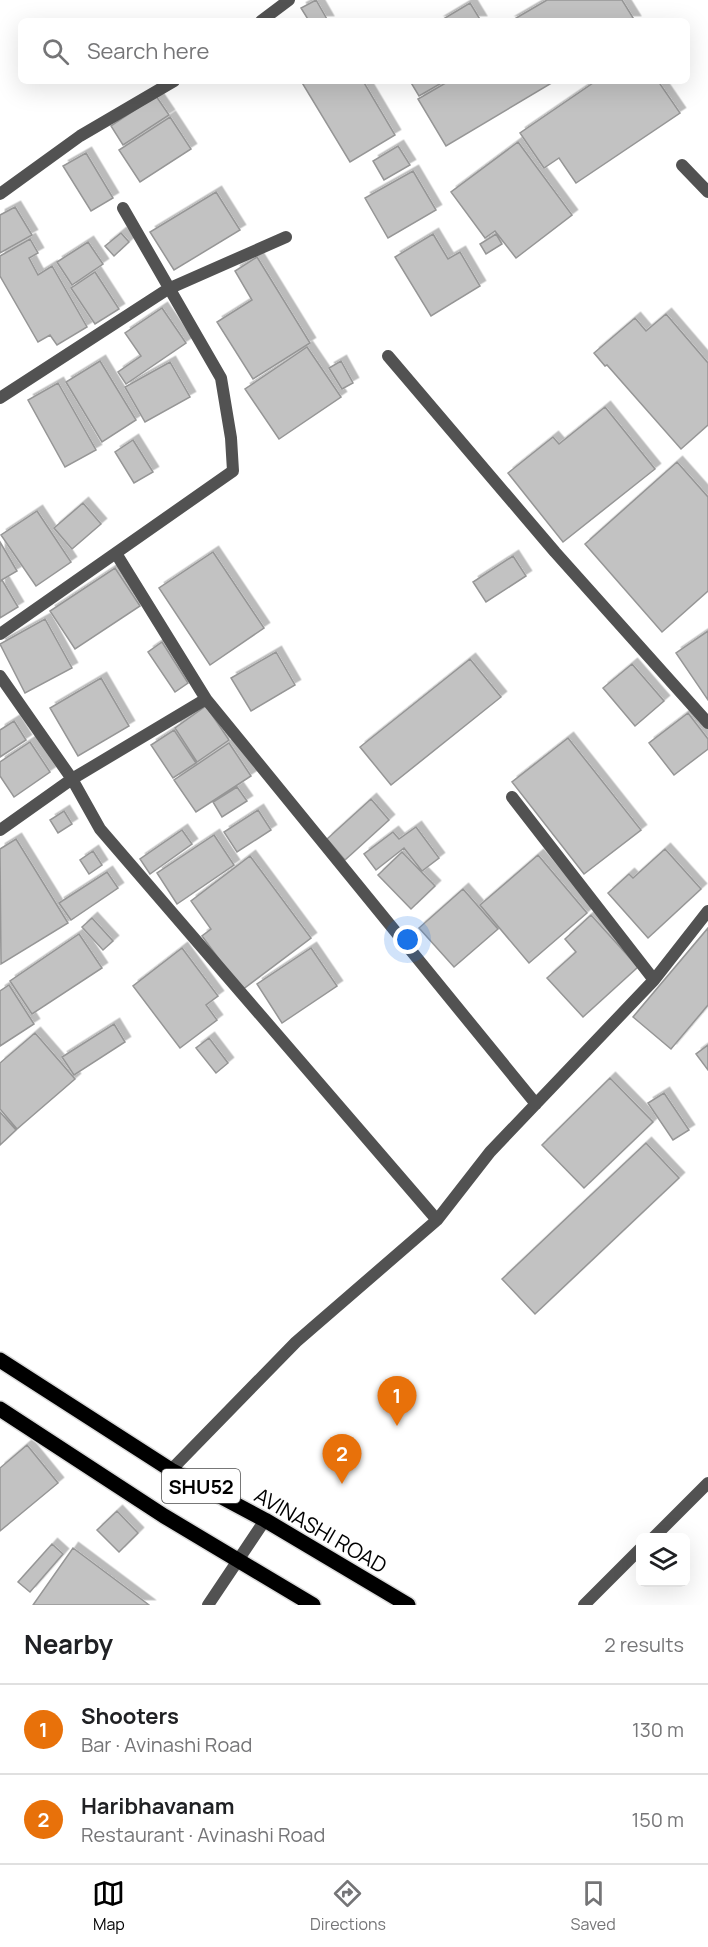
<!DOCTYPE html>
<html lang="en">
<head>
<meta charset="utf-8">
<style>
  :root { --surface:#fff; --page:#f6f6f6; --text:#202124; --muted:#757577; --line:#e0e0e0; --accent:#000 }
  body { margin:0; font-family:Manrope,sans-serif; background:var(--page); color:var(--text) }
  .controls { position:absolute; right:18px; bottom:18px; display:grid; overflow:hidden; border-radius:9px; box-shadow:0 6px 24px #0002 }
  .controls button { width:54px; height:54px; display:grid; place-items:center; padding:0; border:0; border-bottom:2px solid var(--line); background:var(--surface); color:var(--text); font:30px sans-serif }
  .you { position:absolute; left:408px; top:940px; width:21px; height:21px; margin:-15px; border:4px solid #fff; border-radius:50%; background:#1a73e8; box-shadow:0 0 0 9px #1a73e833 }
  .badge { display:grid; place-items:center; width:39px; height:39px; border-radius:50%; background:var(--accent); color:#fff; font-size:20px; font-weight:700 }
  .pin { position:absolute; translate:-50% -50px; filter:drop-shadow(0 2px 3px #0008) }
  .pin::after { content:''; position:absolute; top:32px; width:21px; height:18px; background:inherit; clip-path:polygon(0 0,100% 0,50% 100%) }
  .list { margin:0; padding:0; list-style:none }
  h2 { display:flex; justify-content:space-between; align-items:center; height:78px; margin:0; padding:0 24px; font-size:26px }
  h2 small { font-size:20px; font-weight:400; color:var(--muted) }
  .list li { display:grid; grid-template-columns:39px 1fr auto; gap:18px; align-items:center; box-sizing:border-box; height:90px; padding:0 24px; border-top:2px solid var(--line) }
  .list b { display:block; font-size:22px; white-space:nowrap }
  .list p { margin:0; font-size:20px; white-space:nowrap; color:var(--muted) }
  .list em { font-size:20px; font-style:normal; color:var(--muted) }
  .icon { flex:none; width:33px; height:33px; fill:none; stroke:currentColor; stroke-width:2; stroke-linecap:round; stroke-linejoin:round }
  .map { position:relative; flex:none; width:708px; height:1605px; overflow:hidden }
  .search { position:absolute; background:var(--surface); box-shadow:0 6px 24px #0002; left:18px; right:18px; top:18px; height:66px; display:flex; align-items:center; gap:15px; box-sizing:border-box; padding:0 21px; border-radius:9px; color:var(--muted); font-size:22px }
  .sheet { height:258px; background:var(--surface) }
  nav { display:flex; justify-content:space-around; align-items:center; box-sizing:border-box; height:84px; border-top:2px solid var(--line); background:var(--surface); font-size:16px; color:var(--muted) }
  nav a { display:grid; justify-items:center; gap:3px }
  nav .on { color:var(--accent) }
  .map>svg:first-child { display:block }
  .building { fill:#c2c2c2; stroke:#969696; stroke-width:1.5; filter:url(#shadow) }
  .lines { fill:none; stroke-linecap:round; stroke-linejoin:round }
  .primary-casing { stroke:#dbdbdb; stroke-width:18 }
  .minor { stroke:#525252; stroke-width:12 }
  .tertiary { stroke:#525252; stroke-width:12 }
  .primary { stroke:#000; stroke-width:15 }
  .labels { text-anchor:middle; dominant-baseline:central; stroke-width:4.5; stroke-linejoin:round; paint-order:stroke }
  .shield { fill:#fff; stroke:#4c4c4c; stroke-width:1.5 }
  .shield-label { font-size:20px; font-weight:bold; fill:#000 }
  .street-label { font-size:21px; fill:#000; stroke:#fff }
</style>
</head>
<body>
<div class="map">
<svg width="708" height="1605" viewBox="0 0 708 1605">
  <defs>
    <filter id="shadow"><feDropShadow dx="5.5" dy="-5.5" stdDeviation="0" flood-color="#0004"/></filter>
  </defs>
  <rect width="100%" height="100%" fill="#fff"/>
  <!-- building -->
  <path class="building" d="M 316,0 L 328,21 L 309,21 L 301,8 Z
    M 547,0 L 622,0 L 635,21 L 511,21 Z
    M 470,3 L 481,21 L 440,21 Z
    M 301,81 L 363,81 L 395,135 L 350,162 Z
    M 410,81 L 445,81 L 419,96 Z
    M 449,81 L 555,81 L 446,146 L 418,99 Z
    M 596,81 L 658,81 L 680,113 L 576,183 L 559,158 L 544,168 L 520,133 Z
    M 156,96 L 169,115 L 123,145 L 111,126 Z
    M 170,117 L 191,149 L 140,182 L 119,150 Z
    M 518,142 L 572,215 L 516,258 L 495,231 L 485,238 L 451,192 Z
    M 398,146 L 410,165 L 384,180 L 373,161 Z
    M 86,153 L 113,198 L 91,211 L 63,166 Z
    M 413,171 L 436,210 L 388,238 L 365,198 Z
    M 216,192 L 240,230 L 174,270 L 150,232 Z
    M 15,207 L 32,235 L 0,253 L 0,215 Z
    M 121,233 L 129,242 L 114,256 L 105,246 Z
    M 433,234 L 448,259 L 460,252 L 480,286 L 431,316 L 395,257 Z
    M 496,234 L 502,244 L 486,254 L 480,244 Z
    M 30,239 L 38,253 L 29,258 L 38,275 L 52,266 L 87,327 L 57,345 L 50,335 L 38,342 L 0,276 L 0,256 Z
    M 88,242 L 103,264 L 72,285 L 57,262 Z
    M 257,257 L 310,343 L 253,379 L 217,322 L 252,300 L 235,271 Z
    M 95,272 L 119,309 L 95,324 L 71,288 Z
    M 162,308 L 186,343 L 126,384 L 118,372 L 141,356 L 125,333 Z
    M 666,314 L 708,363 L 708,425 L 681,449 L 607,365 L 605,366 L 594,353 L 635,318 L 646,331 Z
    M 307,347 L 341,397 L 279,439 L 245,389 Z
    M 100,361 L 136,420 L 102,442 L 66,382 Z
    M 341,361 L 353,383 L 342,389 L 329,368 Z
    M 170,362 L 190,397 L 145,422 L 125,387 Z
    M 58,383 L 96,450 L 65,467 L 28,400 Z
    M 605,407 L 655,469 L 563,542 L 508,473 L 553,437 L 559,444 Z
    M 133,440 L 153,472 L 134,483 L 115,452 Z
    M 677,462 L 708,497 L 708,591 L 662,632 L 585,544 Z
    M 83,503 L 101,524 L 72,549 L 54,528 Z
    M 37,511 L 71,562 L 36,586 L 1,535 Z
    M 0,542 L 17,571 L 0,581 Z
    M 213,552 L 264,628 L 210,665 L 159,588 Z
    M 513,556 L 526,576 L 486,602 L 473,582 Z
    M 115,568 L 140,606 L 75,649 L 50,611 Z
    M 2,580 L 18,607 L 0,618 L 0,582 Z
    M 45,619 L 72,668 L 25,693 L 0,644 Z
    M 708,631 L 708,700 L 676,653 Z
    M 162,642 L 188,683 L 175,692 L 148,652 Z
    M 276,652 L 295,685 L 251,711 L 231,678 Z
    M 470,659 L 501,697 L 391,785 L 360,747 Z
    M 632,664 L 664,701 L 635,726 L 603,688 Z
    M 101,678 L 129,726 L 78,756 L 50,708 Z
    M 206,706 L 229,740 L 197,762 L 175,728 Z
    M 688,713 L 708,739 L 708,749 L 674,775 L 649,743 Z
    M 14,721 L 26,740 L 0,757 L 0,730 Z
    M 174,730 L 196,763 L 173,778 L 151,745 Z
    M 568,738 L 641,830 L 584,874 L 512,782 Z
    M 30,742 L 50,772 L 14,797 L 0,776 L 0,762 Z
    M 229,743 L 251,776 L 196,812 L 174,780 Z
    M 237,787 L 247,801 L 222,817 L 213,802 Z
    M 371,799 L 389,820 L 345,860 L 327,839 Z
    M 258,810 L 271,830 L 237,852 L 224,832 Z
    M 64,811 L 72,824 L 58,833 L 50,820 Z
    M 416,827 L 439,858 L 422,871 L 404,848 L 376,870 L 364,854 L 393,832 L 399,839 Z
    M 182,830 L 192,844 L 150,874 L 140,859 Z
    M 214,835 L 234,865 L 177,904 L 157,873 Z
    M 16,839 L 68,923 L 1,964 L 0,849 Z
    M 665,849 L 701,889 L 648,938 L 608,893 L 629,874 L 633,878 Z
    M 93,851 L 102,865 L 89,874 L 80,860 Z
    M 402,852 L 435,886 L 411,909 L 378,875 Z
    M 538,855 L 587,913 L 529,963 L 480,905 Z
    M 250,856 L 311,938 L 242,990 L 202,936 L 211,929 L 191,901 Z
    M 107,872 L 118,888 L 71,920 L 59,903 Z
    M 463,889 L 498,929 L 454,967 L 419,928 Z
    M 591,915 L 638,967 L 583,1017 L 547,978 L 576,952 L 565,939 Z
    M 92,918 L 113,941 L 103,950 L 82,927 Z
    M 708,928 L 708,1005 L 671,1049 L 633,1017 Z
    M 79,934 L 102,968 L 32,1014 L 10,981 Z
    M 182,948 L 218,996 L 206,1005 L 217,1020 L 180,1048 L 133,986 Z
    M 311,948 L 337,986 L 282,1023 L 257,984 Z
    M 9,985 L 34,1024 L 0,1046 L 0,991 Z
    M 114,1024 L 125,1042 L 74,1075 L 62,1057 Z
    M 35,1033 L 75,1079 L 17,1129 L 0,1109 L 0,1063 Z
    M 209,1038 L 228,1063 L 216,1073 L 196,1048 Z
    M 708,1045 L 708,1070 L 696,1054 Z
    M 610,1078 L 653,1122 L 584,1188 L 542,1145 Z
    M 664,1093 L 689,1130 L 673,1140 L 648,1103 Z
    M 0,1112 L 16,1130 L 0,1145 Z
    M 646,1143 L 679,1178 L 535,1314 L 502,1279 Z
    M 27,1445 L 58,1483 L 0,1531 L 0,1468 Z
    M 117,1511 L 138,1533 L 119,1552 L 97,1530 Z
    M 52,1544 L 63,1554 L 30,1592 L 18,1582 Z
    M 73,1548 L 149,1605 L 33,1605 Z"/>
  <g class="lines">
    <!-- primary casing -->
    <g class="primary-casing">
      <path id="primary" d="M 0,1360 L 171,1470 L 265,1520 L 408,1605
        M 0,1409 L 164,1516 L 313,1605"/>
    </g>
    <!-- minor -->
    <path class="minor" d="M 261,21 L 289,0
      M 682,165 L 708,192
      M 0,194 L 80,136 L 174,81
      M 388,356 L 555,552 L 708,723
      M 0,398 L 168,289 L 286,237
      M 117,555 L 206,699
      M 0,634 L 233,471 L 231,438 L 221,378 L 123,208
      M 0,676 L 72,779 L 206,699 L 536,1104
      M 512,797 L 654,980
      M 0,830 L 72,779 L 100,829 L 437,1220
      M 171,1470 L 296,1342 L 437,1220 L 490,1152 L 654,980 L 708,911
      M 653,1538 L 708,1483
      M 584,1605 L 640,1549"/>
    <!-- tertiary -->
    <path class="tertiary" d="M 208,1605 L 265,1520"/>
    <!-- primary -->
    <use href="#primary" class="primary"/>
  </g>
  <g class="labels">
    <!-- shield labels -->
    <rect class="shield" x="162" y="1469" width="78" height="34" rx="4.5"/>
    <g class="shield-label">
      <text x="201" y="1486">SHU52</text>
    </g>
    <!-- street labels -->
    <g class="street-label">
      <text transform="translate(321 1530) rotate(30)">AVINASHI ROAD</text>
    </g>
  </g>
</svg>
<div class="controls">
<button><svg class="icon" aria-label="layers" viewBox="0 0 24 24"><path d="M12 4l9 5-9 5-9-5zM3 14l9 5 9-5"/></svg></button>
</div>
<div class="you"></div>
<div class="pin badge" style="left:397px;top:1426px;background:#e8710a">1</div>
<div class="pin badge" style="left:342px;top:1484px;background:#e8710a">2</div>
<div class="search"><svg class="icon" aria-label="search" viewBox="0 0 24 24"><circle cx="10" cy="10" r="6"/><path d="M15 15l6 6"/></svg>Search here</div>
</div>
<section class="sheet">
<h2>Nearby<small>2 results</small></h2>
<ul class="list">
<li><span class="badge" style="background:#e8710a">1</span><div><b>Shooters</b><p>Bar · Avinashi Road</p></div><em>130 m</em></li>
<li><span class="badge" style="background:#e8710a">2</span><div><b>Haribhavanam</b><p>Restaurant · Avinashi Road</p></div><em>150 m</em></li>
</ul>
</section>
<nav>
<a class="on"><svg class="icon" aria-label="map" viewBox="0 0 24 24"><path d="M3 6l6-2 6 2 6-2v14l-6 2-6-2-6 2zM9 4v14M15 6v14"/></svg>Map</a>
<a><svg class="icon" aria-label="directions" viewBox="0 0 24 24"><path d="M12 3l9 9-9 9-9-9zM9 14v-3h6M13 9l2 2-2 2"/></svg>Directions</a>
<a><svg class="icon" aria-label="saved" viewBox="0 0 24 24"><path d="M7 4h10v16l-5-4-5 4z"/></svg>Saved</a>
</nav>
</body>
</html>
